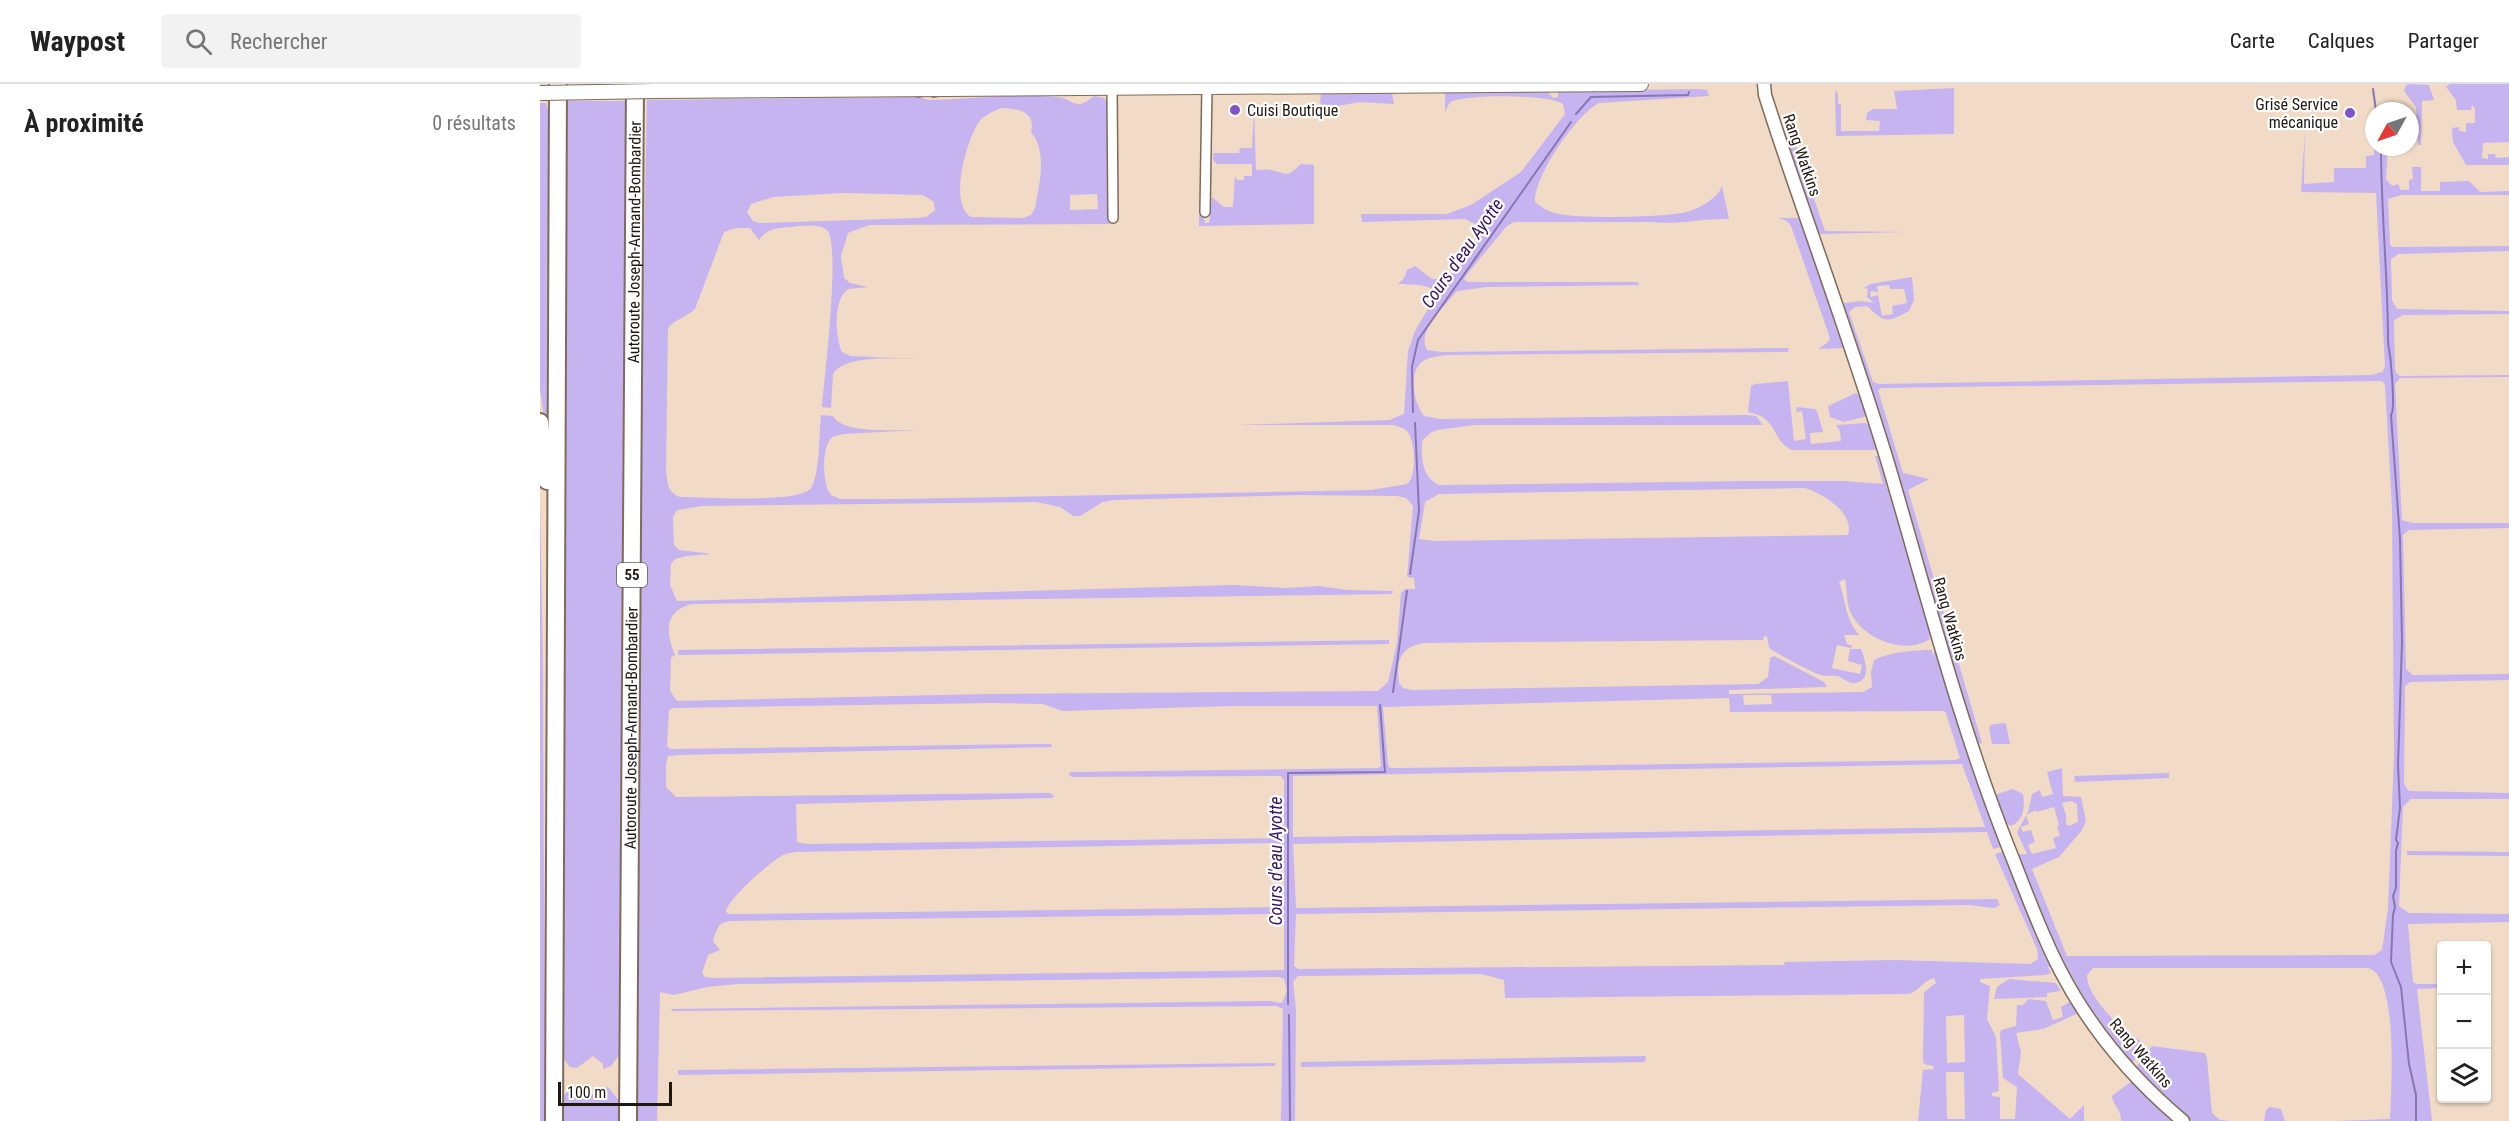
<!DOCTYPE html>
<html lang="fr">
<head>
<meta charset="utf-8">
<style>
  :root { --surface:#fff; --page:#f2f2f2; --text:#222; --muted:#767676; --line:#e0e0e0 }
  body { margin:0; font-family:"Roboto Condensed",sans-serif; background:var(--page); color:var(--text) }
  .controls { position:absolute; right:18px; bottom:18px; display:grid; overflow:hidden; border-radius:6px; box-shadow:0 2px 4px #0004 }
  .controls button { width:54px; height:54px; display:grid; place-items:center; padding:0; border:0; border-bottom:2px solid var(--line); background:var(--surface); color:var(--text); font:30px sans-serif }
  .compass { position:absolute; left:1825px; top:18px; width:54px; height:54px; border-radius:50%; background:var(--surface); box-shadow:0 2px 4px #0004; rotate:230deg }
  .scale { position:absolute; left:18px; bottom:15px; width:114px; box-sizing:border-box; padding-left:6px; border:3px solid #1f1810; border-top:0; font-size:16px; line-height:21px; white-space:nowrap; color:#1f1810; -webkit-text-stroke:4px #fff; paint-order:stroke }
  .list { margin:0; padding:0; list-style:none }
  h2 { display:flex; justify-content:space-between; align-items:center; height:78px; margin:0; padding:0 24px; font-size:26px }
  h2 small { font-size:20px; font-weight:400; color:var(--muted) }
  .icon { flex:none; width:33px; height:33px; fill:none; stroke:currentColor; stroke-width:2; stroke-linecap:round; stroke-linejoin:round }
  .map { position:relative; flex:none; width:1969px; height:1037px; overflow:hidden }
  header { display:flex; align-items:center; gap:36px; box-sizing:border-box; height:84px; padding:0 30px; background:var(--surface); border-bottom:2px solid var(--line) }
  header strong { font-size:28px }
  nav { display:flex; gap:33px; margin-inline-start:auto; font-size:21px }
  .search { width:420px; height:54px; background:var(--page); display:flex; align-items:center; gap:15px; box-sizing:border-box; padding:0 21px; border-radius:6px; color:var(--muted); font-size:22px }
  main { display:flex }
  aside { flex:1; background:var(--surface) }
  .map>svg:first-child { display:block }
  .green { fill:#c5b4ef; fill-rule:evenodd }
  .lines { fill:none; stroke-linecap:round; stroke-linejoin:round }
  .stream { stroke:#8975b5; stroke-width:2 }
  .street-casing { stroke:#7f6b59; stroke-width:12 }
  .secondary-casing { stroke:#7f6b59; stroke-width:15 }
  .primary-casing { stroke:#7f6b59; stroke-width:16 }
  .highway-casing { stroke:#7f6b59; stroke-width:20 }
  .street { stroke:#fff; stroke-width:9 }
  .secondary { stroke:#fff; stroke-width:12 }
  .primary { stroke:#fff; stroke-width:14 }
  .highway { stroke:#fff; stroke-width:16 }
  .primary-bridge-casing { stroke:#7f6b59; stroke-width:16; stroke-linecap:butt }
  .primary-bridge { stroke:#fff; stroke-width:14 }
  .poi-dot { fill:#8052cb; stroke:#fff; stroke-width:2 }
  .labels { text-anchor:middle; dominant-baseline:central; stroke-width:4.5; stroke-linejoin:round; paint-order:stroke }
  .shield { fill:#fff; stroke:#625d58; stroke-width:1.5 }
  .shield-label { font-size:15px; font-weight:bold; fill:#1f1810 }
  .poi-label { font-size:16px; fill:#1f1810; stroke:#fff; text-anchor:end }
  .street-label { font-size:16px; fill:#1f1810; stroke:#fff }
  .water-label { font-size:18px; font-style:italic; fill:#351362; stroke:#fff }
</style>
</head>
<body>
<header>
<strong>Waypost</strong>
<div class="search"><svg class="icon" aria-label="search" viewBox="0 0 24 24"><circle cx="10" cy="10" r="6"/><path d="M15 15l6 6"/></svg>Rechercher</div>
<nav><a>Carte</a><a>Calques</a><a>Partager</a></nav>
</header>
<main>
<aside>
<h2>À proximité<small>0 résultats</small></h2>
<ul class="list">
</ul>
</aside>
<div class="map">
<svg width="1969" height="1037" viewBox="0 0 1969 1037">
  <rect width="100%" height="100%" fill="#f1dbc6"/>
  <!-- green -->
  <path class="green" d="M 1869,0 L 1889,1 L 1894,16 L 1882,17 L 1881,61 L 1878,61 L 1876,23 L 1864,7 L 1866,1 Z
    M 1910,0 L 1969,0 L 1969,58 L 1943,59 L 1942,74 L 1948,75 L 1948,70 L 1955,70 L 1956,74 L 1969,73 L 1969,81 L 1926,81 L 1913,58 L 1912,44 L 1919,43 L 1919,47 L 1926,48 L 1926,39 L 1935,39 L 1935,24 L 1932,21 L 1931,26 L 1917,26 L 1916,16 L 1906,3 Z
    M 1414,4 L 1414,50 L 1296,52 L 1295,6 L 1298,10 L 1298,20 L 1301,20 L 1301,47 L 1339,47 L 1340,37 L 1326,36 L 1327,29 L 1333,25 L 1357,25 L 1354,7 Z
    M 1159,5 L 1167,6 L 1169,12 L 1059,19 C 1036,31 994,92 995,118 C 1001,123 1007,127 1015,129 C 1034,135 1131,134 1150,127 C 1160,124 1179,113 1182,102 L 1189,135 C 1163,134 1137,141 1111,138 L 974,138 L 966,143 L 928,189 L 924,195 L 927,198 L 1098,198 L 1099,201 L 947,203 L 917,207 C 905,222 876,247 887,266 L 902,268 L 1249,264 L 1248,268 L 907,271 C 900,272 889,273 883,277 C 867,289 874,319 884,332 L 900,335 L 1206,331 L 1216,332 L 1223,341 L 934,341 L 897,346 L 890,349 L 882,357 C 881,374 882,393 899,401 L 1211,397 L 1303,397 L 1343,400 L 1335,372 L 1338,372 L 1391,550 L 1390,553 L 1388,550 L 1390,555 C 1364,572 1321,554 1310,527 C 1306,517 1307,505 1305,495 L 1299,498 C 1306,517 1305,534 1319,551 L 1304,551 L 1307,560 L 1312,562 L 1311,564 L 1297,561 L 1292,584 L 1320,590 L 1322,581 L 1308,577 L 1310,565 L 1321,565 C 1325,575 1333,599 1313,599 C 1307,599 1303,593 1296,592 C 1290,591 1284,593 1278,590 C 1271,588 1233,567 1229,564 L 1227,552 L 1223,553 L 1224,556 L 885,559 C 861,562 856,576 859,599 L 863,604 L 872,606 L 1218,600 L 1228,593 L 1230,574 L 1234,572 L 1284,598 L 1287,603 L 1189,606 L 1189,610 L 1323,608 L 1332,603 L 1331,588 L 1334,576 C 1350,568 1374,566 1392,566 L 1393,573 L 1394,567 L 1396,569 L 1413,626 L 1461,763 L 1453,765 L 1447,748 L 753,760 L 756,824 L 1457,815 L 1460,821 L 1454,824 L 1429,821 L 756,830 L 754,882 L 758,885 L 1244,881 L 1245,878 L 1354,876 L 1490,880 L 1498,875 L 1497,865 L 1455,770 L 1464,767 L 1512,882 L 1508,883 L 1511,889 L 1505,891 L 1440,895 L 1440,898 L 1450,902 L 1447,935 L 1456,953 L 1459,1007 L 1452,1009 L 1452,1012 L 1460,1013 L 1460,1035 L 1475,1035 L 1477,1003 L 1463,994 L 1460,950 L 1461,946 L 1476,942 L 1477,921 L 1483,921 L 1488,915 L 1506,917 L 1513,936 L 1523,933 L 1521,923 L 1531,917 L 1539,929 L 1503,945 L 1476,949 L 1481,968 L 1478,990 L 1530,1035 L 1544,1021 L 1544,1037 L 1378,1037 L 1383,986 L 1394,985 L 1393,982 L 1384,980 L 1383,977 L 1384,908 L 1396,899 L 1394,894 C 1382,897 1379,908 1368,910 L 965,914 L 964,896 L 941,890 L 758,892 L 753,898 L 756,926 L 755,1037 L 741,1037 L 743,925 L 736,922 L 132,927 L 131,925 L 728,917 L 742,919 L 747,907 L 744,895 L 739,893 L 198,900 L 167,903 L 134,911 L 120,908 L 117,1037 L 96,1037 L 100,357 L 107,16 L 377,13 L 389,16 C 431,15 474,9 516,13 C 534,14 534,29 554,12 L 564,14 L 567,18 L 570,140 L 329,141 L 308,149 L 301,172 L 304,194 L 310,199 L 328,203 L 308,205 C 293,215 295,253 302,268 L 311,272 L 376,275 C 355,275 305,270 293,290 L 291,324 L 282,323 C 284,298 301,159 287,146 C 279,139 260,142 251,143 C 237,144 227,144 219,156 L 210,144 L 196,144 L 184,148 L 155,225 C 147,233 135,235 128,244 L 126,387 C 128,399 127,408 140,413 C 162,413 260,420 271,404 C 280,390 279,349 281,331 L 293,332 C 304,351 357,345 378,346 L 304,350 C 297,351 291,352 288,359 C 282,371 283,402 291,411 L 300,415 L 360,415 L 831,406 L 867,400 C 877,392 875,361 869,350 C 866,344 860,343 853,341 L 696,341 L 849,336 L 864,330 L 868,267 L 875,247 L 895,213 L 896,208 C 887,199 870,201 858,200 L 864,194 L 867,186 L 875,182 L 892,195 L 908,195 L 939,153 L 940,145 L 937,141 L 925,135 L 822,138 L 821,130 L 907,130 L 931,121 L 981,88 L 1025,30 L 1023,20 C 1008,10 927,10 910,18 L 905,28 L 905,8 L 1008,8 L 1013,14 L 1018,13 L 1018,7 ZM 462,24 C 478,25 496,27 491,48 C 508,68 499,101 495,124 L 491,131 L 483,134 L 431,133 C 408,119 427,57 438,39 C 444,31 453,27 462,24 ZM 303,109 L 383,111 L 394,118 L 395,126 L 386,133 L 377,134 L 219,139 L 213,137 L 207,128 L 211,120 L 233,113 ZM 557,110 L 558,125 L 530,126 L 530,111 ZM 1265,404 C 1282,409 1315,429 1308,451 L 895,457 L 879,455 L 885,418 L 899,410 ZM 760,411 L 857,412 L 866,414 L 873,422 L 867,493 L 874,494 L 875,505 L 865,505 L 861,509 L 857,559 L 848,598 L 838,607 L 446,610 L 137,617 L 130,607 L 131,574 L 135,571 C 125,548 125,526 152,520 L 852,510 L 853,507 L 808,506 L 779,502 L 746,504 L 694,501 L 137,517 L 130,501 L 131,480 L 135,475 L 147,472 L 172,470 L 139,466 L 134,461 L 133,433 L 137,426 L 162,422 L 496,418 L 520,423 L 533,432 L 540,432 L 563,418 L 573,416 ZM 1203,611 L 1231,611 L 1232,620 L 1204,621 ZM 1189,614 L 1190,628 L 1403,627 L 1406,629 L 1420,674 L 1416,676 L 859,684 L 850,684 L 848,681 L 843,623 ZM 452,619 L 503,620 L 522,627 L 692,622 L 837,622 L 841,682 L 838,684 L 530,688 L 529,691 L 532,693 L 741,692 L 744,696 L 744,754 L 266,760 L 257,758 L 256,720 L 512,714 L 514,712 L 510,709 L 136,713 L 126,703 L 126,681 L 128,672 L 138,671 L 512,663 L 511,660 L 500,660 L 130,665 L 127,662 L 129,626 L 134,624 ZM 1422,680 L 1445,743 L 753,753 L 753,692 ZM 731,759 L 744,761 L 744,823 L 198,830 L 188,830 L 186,827 C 190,813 229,779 243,771 C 247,769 252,769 256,768 ZM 738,830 L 744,832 L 744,886 L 174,894 L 165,893 L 162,889 L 168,871 L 180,866 L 173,857 C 177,844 178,838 192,837 ZM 1424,931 L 1425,978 L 1407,979 L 1406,932 ZM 1406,988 L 1424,988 L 1425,1035 L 1407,1035 Z
    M 852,9 L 854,20 L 819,18 L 787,24 L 780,19 L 781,10 Z
    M 26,17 L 86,17 L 80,970 L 71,982 L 63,985 L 63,980 L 53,972 L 37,984 L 30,983 L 20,971 Z
    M 0,19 L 6,19 L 9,30 L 8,333 L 4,333 L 0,305 Z
    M 714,26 L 716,86 C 721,86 726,85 731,86 C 748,90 746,94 761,80 L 774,81 L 774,140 L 659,142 L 659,128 L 664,133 L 665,139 L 669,139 L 672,113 L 684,123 L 693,123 L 695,92 L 697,96 L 704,96 L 704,92 L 712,92 L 712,80 L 677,80 L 673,76 L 673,69 L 699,69 L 700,64 L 712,64 Z
    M 1765,47 L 1764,100 L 1794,98 L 1794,84 L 1826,84 L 1826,72 L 1834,71 L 1834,60 L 1834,63 L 1848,63 L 1846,95 L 1852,102 L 1858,100 L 1861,106 L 1869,106 L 1869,96 L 1873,95 L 1872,83 L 1881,83 L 1881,107 L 1900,107 L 1900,98 L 1929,97 L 1940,108 L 1969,107 L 1969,111 L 1861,111 L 1848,115 L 1850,160 L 1852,163 L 1969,162 L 1969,167 L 1859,170 L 1851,175 L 1852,216 L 1857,225 L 1969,227 L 1969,230 L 1863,231 L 1854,236 L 1855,284 L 1856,289 L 1860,292 L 1969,291 L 1969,293 L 1860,294 L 1855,300 L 1862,436 L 1873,439 L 1969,439 L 1969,444 L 1869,446 L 1863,451 L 1866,585 L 1873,591 L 1969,590 L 1969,596 L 1870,598 L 1865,602 L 1864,700 L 1869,707 L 1969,709 L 1969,715 L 1871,715 L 1863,723 L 1859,822 L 1869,829 L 1969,830 L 1969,838 L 1868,840 L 1873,898 L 1877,900 L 1901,900 L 1901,904 L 1877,905 L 1892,1037 L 1797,1037 L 1850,1035 C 1851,1008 1859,891 1828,884 L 1553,884 L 1547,891 C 1546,913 1585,950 1604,959 L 1593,979 C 1549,929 1522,879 1497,818 C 1491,802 1481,786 1478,770 L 1487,770 L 1477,748 L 1488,728 L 1492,710 L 1500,706 L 1502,713 L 1513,710 L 1507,688 L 1522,684 L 1523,712 L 1541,713 L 1546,737 L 1542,746 L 1519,773 L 1492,785 L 1527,872 L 1834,871 L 1842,866 L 1848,825 L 1854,671 L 1852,424 L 1845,301 L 1842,297 L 1341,304 L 1338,306 L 1363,389 L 1389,395 L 1368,406 L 1442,659 L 1437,660 L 1302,222 L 1304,219 L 1321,217 L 1334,219 L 1327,213 L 1328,205 L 1324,204 L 1330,200 L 1372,193 L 1374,216 L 1369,227 C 1346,239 1345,239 1327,222 L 1315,223 L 1309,228 L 1333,298 L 1338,300 L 1831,291 L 1842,288 L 1845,283 L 1836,109 L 1761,108 ZM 1349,201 L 1350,205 L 1364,205 L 1367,219 L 1352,222 L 1353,230 L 1342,232 L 1338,211 L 1331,213 L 1330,207 L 1338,208 L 1337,202 ZM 1531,717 L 1537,720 L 1538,738 L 1529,742 L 1526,740 L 1526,731 L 1522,719 ZM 1514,723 L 1519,741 L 1517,742 L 1520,752 L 1513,754 L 1516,764 L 1492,770 L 1488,761 L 1495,758 L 1491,746 L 1483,748 L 1481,743 L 1489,740 L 1486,731 L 1496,726 L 1497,728 Z
    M 1253,53 L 1285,147 L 1368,148 L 1278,150 L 1246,54 Z
    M 1238,134 L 1260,134 L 1304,264 L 1278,265 L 1288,258 L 1290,254 L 1251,142 L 1247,137 Z
    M 1248,297 L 1254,357 L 1266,355 L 1262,327 L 1256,328 L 1257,323 L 1275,325 L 1277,327 L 1283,348 L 1270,349 L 1271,360 L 1301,357 L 1300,347 L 1296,341 L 1325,339 L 1329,341 L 1337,366 L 1252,366 C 1230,356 1241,335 1208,328 L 1211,302 L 1215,300 Z
    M 1316,309 L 1319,311 L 1326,331 L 1324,333 L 1304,338 L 1290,333 L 1288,322 Z
    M 0,415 L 3,582 L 5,1037 L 0,1037 Z
    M 849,556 L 849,560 L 138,571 L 138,566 Z
    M 1463,639 L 1466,640 L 1470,660 L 1452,660 L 1449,644 L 1451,641 Z
    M 1629,689 L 1629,694 L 1535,698 L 1534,692 Z
    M 1473,705 L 1483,710 C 1485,723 1484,736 1471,742 L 1465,739 L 1454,711 Z
    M 1867,767 L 1969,768 L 1969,772 L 1867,771 Z
    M 1469,895 L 1516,899 L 1521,907 L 1507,909 L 1507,913 L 1454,915 L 1457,903 Z
    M 1612,962 L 1665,969 L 1667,975 L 1672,1029 L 1680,1036 L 1692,1037 L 1652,1037 L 1596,983 Z
    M 1106,972 L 1105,978 L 761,983 L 761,978 Z
    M 735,979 L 735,982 L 138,991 L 138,986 Z
    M 1592,997 L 1635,1037 L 1581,1037 C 1582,1026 1573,1022 1572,1012 Z
    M 32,1002 L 44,1002 L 45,1008 C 54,1012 59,1010 65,1003 L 69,1004 L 80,1018 L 79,1037 L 22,1037 L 22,1014 Z
    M 1730,1023 L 1741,1025 L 1745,1037 L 1724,1037 L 1726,1026 Z"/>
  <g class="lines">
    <!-- stream -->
    <path class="stream" d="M 1833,5 L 1836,27
      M 1036,30 L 1051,13 L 1148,11 L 1149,8
      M 1841,63 C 1841,128 1848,193 1848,255 C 1848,264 1851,273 1851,282 C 1852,291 1855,327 1851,331 L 1860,455 L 1862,558 L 1858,681 L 1860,724 L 1856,756 L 1858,759 L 1856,767 L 1856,804 L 1853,812 L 1855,823 L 1853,831 L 1851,878 L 1861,903 L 1869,980 L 1876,1011 L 1876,1037
      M 873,328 L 872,283 L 878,256 L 1031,38
      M 870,490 L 879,427 L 875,339
      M 853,608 L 867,507
      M 748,920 L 748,689 L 845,688 L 840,621
      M 749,931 L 750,1037"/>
    <!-- street casing -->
    <g class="street-casing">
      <path id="street" d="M 572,3 L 573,134
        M 665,128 L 667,3"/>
    </g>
    <!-- secondary casing -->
    <g class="secondary-casing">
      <path id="secondary" d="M 1224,0 L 1225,11 L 1236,45 C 1274,159 1316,272 1350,386 C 1387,512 1419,638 1467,760 C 1484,802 1499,846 1520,886 C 1550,944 1593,995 1643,1037"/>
    </g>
    <!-- primary casing -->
    <g class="primary-casing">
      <path id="primary" d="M 116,7 L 1101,0"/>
    </g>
    <!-- highway casing -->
    <g class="highway-casing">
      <g id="highway">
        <path d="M 379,0 L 379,4"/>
        <path d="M 394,0 L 394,4"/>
        <path d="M 0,338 L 7,397"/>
        <path d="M 14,1037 L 18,0"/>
        <path id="s1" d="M 88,1037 L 95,0"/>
      </g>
    </g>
    <!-- street -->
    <use href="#street" class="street"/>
    <!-- secondary -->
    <use href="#secondary" class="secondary"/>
    <!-- primary -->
    <use href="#primary" class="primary"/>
    <!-- highway -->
    <use href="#highway" class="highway"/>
    <!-- primary-bridge casing -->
    <g class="primary-bridge-casing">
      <path id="primary-bridge" d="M 0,9 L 116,7"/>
    </g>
    <!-- primary-bridge -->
    <use href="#primary-bridge" class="primary-bridge"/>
  </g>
  <!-- markers -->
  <g class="poi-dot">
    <circle cx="695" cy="26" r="6"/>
    <circle cx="1810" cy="29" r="6"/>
  </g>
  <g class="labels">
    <!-- shield labels -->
    <rect class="shield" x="77" y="479" width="30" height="24" rx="4.5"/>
    <g class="shield-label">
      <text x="92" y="491">55</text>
    </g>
    <!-- poi labels -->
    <g class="poi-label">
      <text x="1798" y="20">Grisé Service<tspan x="1798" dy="18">mécanique</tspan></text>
      <text x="707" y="26" text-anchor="start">Cuisi Boutique</text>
    </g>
    <!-- street labels -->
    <g class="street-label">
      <text transform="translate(1262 71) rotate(71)">Rang Watkins</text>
      <text stroke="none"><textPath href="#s1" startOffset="879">Autoroute Joseph-Armand-Bombardier</textPath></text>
      <text transform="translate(1410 535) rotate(74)">Rang Watkins</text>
      <text stroke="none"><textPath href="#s1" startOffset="393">Autoroute Joseph-Armand-Bombardier</textPath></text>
      <text transform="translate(1601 969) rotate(49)">Rang Watkins</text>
    </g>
    <!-- water labels -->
    <g class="water-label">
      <text transform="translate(922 169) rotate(-55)">Cours d'eau Ayotte</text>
      <text transform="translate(735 777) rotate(-90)">Cours d'eau Ayotte</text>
    </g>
  </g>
</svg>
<div class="controls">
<button>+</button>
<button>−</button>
<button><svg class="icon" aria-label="layers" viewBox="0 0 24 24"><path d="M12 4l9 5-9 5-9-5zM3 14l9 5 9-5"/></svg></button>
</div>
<svg class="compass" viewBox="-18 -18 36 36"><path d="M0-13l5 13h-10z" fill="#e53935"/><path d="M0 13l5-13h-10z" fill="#767676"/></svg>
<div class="scale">100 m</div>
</div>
</main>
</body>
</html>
